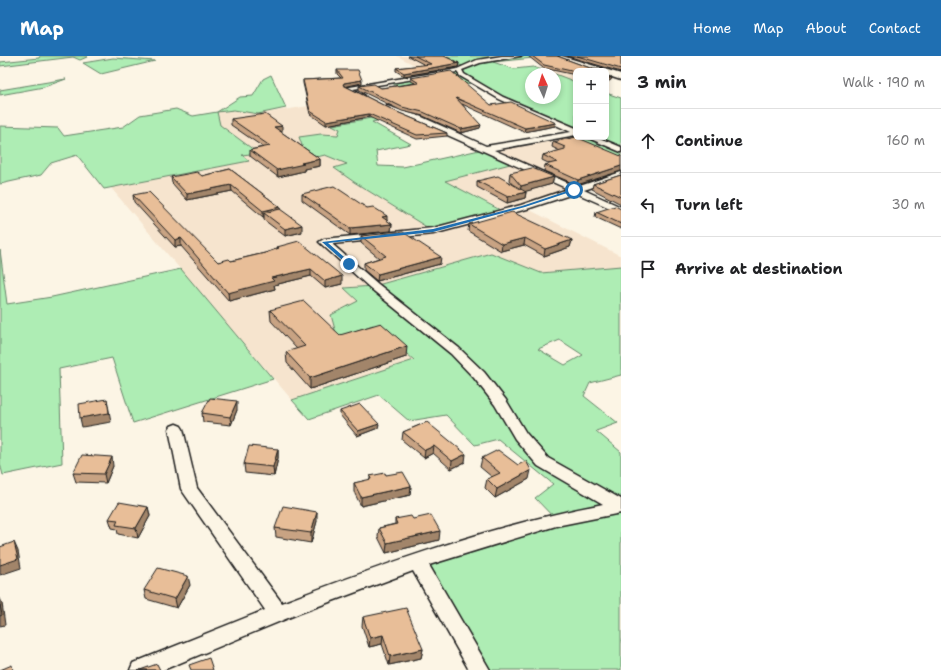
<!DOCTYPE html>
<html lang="en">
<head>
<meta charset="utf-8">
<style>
  :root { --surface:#fff; --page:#f6f6f6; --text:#202124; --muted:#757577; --line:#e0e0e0; --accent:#1f6fb2 }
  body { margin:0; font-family:"Shantell Sans",sans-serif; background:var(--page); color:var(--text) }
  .controls { position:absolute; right:12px; top:12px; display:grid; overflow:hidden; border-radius:6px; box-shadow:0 2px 6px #0003 }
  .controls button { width:36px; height:36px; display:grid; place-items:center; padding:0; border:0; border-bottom:1px solid var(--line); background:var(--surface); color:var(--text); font:20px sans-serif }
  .compass { position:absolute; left:525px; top:12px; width:36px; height:36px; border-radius:50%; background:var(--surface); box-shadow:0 2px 6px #0003; rotate:356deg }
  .stop { position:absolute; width:12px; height:12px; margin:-9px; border:3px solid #1f6fb2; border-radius:50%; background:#fff }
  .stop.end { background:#1f6fb2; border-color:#fff; box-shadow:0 1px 4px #0008 }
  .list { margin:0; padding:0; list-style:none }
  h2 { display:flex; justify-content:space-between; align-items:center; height:52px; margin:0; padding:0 16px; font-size:17px }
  h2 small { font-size:13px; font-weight:400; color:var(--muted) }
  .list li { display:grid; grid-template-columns:26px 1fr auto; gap:12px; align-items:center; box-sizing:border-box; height:64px; padding:0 16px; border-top:1px solid var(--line) }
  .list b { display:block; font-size:15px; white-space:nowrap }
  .list em { font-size:13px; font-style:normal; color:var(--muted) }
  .icon { flex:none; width:22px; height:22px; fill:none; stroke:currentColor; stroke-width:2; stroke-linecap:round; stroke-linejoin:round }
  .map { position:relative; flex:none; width:621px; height:614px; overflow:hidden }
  header { display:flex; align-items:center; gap:24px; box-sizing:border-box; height:56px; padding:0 20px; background:var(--accent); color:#fff }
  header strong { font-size:19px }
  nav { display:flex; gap:22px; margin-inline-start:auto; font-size:14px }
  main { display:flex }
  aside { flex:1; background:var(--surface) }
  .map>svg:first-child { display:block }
  .built { fill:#f6e4ce }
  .green { fill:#aeedb4; stroke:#658468; fill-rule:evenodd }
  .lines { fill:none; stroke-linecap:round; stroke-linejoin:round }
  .street-casing { stroke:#1c1c1c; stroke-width:3 }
  .secondary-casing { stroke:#1c1c1c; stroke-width:3 }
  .street { fill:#fcf5e5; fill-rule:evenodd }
  .secondary { fill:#fcf5e5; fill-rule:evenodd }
  .wall { fill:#c8a383; stroke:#1c1c1c }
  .shaded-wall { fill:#a2856a; stroke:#1c1c1c }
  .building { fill:#e8be98; stroke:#1c1c1c }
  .route { fill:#1f6fb2 }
</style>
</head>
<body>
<header>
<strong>Map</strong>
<nav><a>Home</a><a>Map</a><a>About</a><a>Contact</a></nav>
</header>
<main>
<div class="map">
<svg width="621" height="614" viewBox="0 0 621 614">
  <rect width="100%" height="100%" fill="#fcf5e5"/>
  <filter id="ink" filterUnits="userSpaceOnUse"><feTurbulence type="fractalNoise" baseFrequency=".025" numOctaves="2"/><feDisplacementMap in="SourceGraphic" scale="8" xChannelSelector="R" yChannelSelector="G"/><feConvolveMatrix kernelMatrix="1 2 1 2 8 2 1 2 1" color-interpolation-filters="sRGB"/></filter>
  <g filter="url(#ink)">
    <!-- built -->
    <path class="built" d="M 397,0 L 432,0 L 466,9 L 461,13 L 432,18 Z
      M 567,8 L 576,15 L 576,26 L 539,13 Z
      M 366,41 L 399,57 L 333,70 L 340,73 L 338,79 L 321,78 L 299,81 L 304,95 L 313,102 L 325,99 L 347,108 L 334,112 L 354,126 L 433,175 L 504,155 L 445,125 L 484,93 L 569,78 L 621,101 L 621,119 L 524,151 L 621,200 L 621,210 L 541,217 L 491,197 L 374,230 L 345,232 L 358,245 L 373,269 L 414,304 L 292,344 L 111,132 L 249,105 L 242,99 L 257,96 L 219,69 L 217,56 L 234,54 L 258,58 Z"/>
    <!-- green -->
    <path class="green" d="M 40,0 L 86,0 L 87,1 L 80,4 L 73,1 L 0,10 L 0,6 L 39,2 Z
      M 432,0 L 554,0 L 493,6 L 514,13 L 533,11 L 554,18 L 531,18 L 531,42 L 555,42 L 555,18 L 576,26 L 576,75 L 501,42 L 474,27 L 403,32 L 387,25 L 459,14 L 466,10 L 449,8 Z
      M 113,2 L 155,5 L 101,18 L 83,7 Z
      M 271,19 L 286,52 L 258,58 L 234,54 L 217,56 L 220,69 L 258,97 L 242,99 L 249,105 L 104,133 L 77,99 L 51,107 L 41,119 L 0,128 L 0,70 L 58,72 L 64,80 L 123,71 L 140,59 L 176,53 L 193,60 L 217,56 L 240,41 L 253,40 L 263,23 Z
      M 66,23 L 44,31 L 0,39 L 0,34 Z
      M 606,37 L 621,42 L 621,101 L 569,78 L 576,77 L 576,81 L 606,81 Z
      M 399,57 L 406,59 L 372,66 L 411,88 L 376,95 L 378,110 L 403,111 L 484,93 L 514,107 L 445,125 L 504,156 L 433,175 L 354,126 L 334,112 L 347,108 L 325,99 L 313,102 L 304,95 L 299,81 L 321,78 L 338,79 L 340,73 L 332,69 Z
      M 0,194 L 7,248 L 52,241 L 181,213 L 273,323 L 133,367 L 112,302 L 59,313 L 62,407 L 3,419 L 0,408 Z
      M 491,197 L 541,217 L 621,210 L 621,319 L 590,327 L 584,340 L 618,367 L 596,375 L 621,396 L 621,614 L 480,614 L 417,505 L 556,464 L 535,442 L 553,428 L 498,383 L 475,389 L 446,359 L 409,365 L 379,339 L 309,363 L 292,344 L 414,304 L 373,269 L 337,281 L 331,259 L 358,245 L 344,232 L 374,230 ZM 560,284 L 583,299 L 565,309 L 538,293 Z"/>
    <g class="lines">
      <!-- street casing -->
      <g class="street-casing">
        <path id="street" d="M 502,0 L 521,0 L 480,7 L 462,14 L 464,18 L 503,41 L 576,72 L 576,79 L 494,94 L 577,131 L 621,116 L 621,122 L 584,134 L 621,151 L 621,157 L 576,137 L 527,153 L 433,178 L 332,188 L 378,228 L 459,292 L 484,316 L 506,344 L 526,377 L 548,402 L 621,443 L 621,457 L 556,470 L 429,509 L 490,614 L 469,614 L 413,515 L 300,557 L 163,614 L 130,614 L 133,607 L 265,554 L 181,433 L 169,373 L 171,370 L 176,368 L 181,370 L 183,373 L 197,432 L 282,547 C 387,507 493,469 603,448 L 538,410 L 515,383 L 495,349 L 474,322 L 451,298 L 370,232 L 319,186 L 324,183 L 433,172 L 521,149 L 568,133 L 416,65 L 382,51 L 387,50 L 422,61 L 486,90 L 571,76 L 499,43 L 460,20 L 457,16 L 353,33 L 364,39 L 365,40 L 362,42 L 344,32 L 457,13 L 477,4 Z
          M 586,81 L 597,81 L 621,91 L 621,96 Z"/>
      </g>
      <!-- secondary casing -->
      <g class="secondary-casing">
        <path id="secondary" d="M 550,0 L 562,0 L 621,18 L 621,24 L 606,19 L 606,15 L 593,15 Z"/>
      </g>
      <!-- street -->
      <use href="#street" class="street"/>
      <!-- secondary -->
      <use href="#secondary" class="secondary"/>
    </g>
    <!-- wall -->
    <path class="wall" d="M 408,0 L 444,0 L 459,7 L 458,11 L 404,20 L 396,15 L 396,12 L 425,9 Z
      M 528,0 L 557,0 L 593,13 L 576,15 L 576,19 L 543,12 Z
      M 567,0 L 621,0 L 621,16 Z
      M 337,14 L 362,27 L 345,30 L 397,56 L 447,77 L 447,80 L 417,83 L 369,61 L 326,69 L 310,58 L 303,27 L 303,24 L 341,22 L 337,18 Z
      M 411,22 L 491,49 L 556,67 L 555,70 L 524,76 L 462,48 L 480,72 L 461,77 L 423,60 L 402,55 L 359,34 L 359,30 L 381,32 L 415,27 L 411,25 Z
      M 231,63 L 282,76 L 281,76 L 320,103 L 320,110 L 304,113 L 304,115 L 278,121 L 250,100 L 250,94 L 263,91 L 231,69 Z
      M 553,86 L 621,100 L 577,129 L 544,115 L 545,109 L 550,108 L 542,104 L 543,99 L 560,95 L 552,91 Z
      M 230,113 L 280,151 L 280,153 L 302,176 L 285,180 L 264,164 L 264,161 L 263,161 L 232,135 L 187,144 L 172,127 L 171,121 L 202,120 Z
      M 510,117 L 552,128 L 525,135 L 526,136 L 525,142 L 507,147 L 477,131 L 477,125 L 512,128 L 509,124 Z
      M 621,119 L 621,148 L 592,133 L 593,128 Z
      M 302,138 L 367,152 L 392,168 L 391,175 L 350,179 L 302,144 Z
      M 133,139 L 218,206 L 231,205 L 265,197 L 277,193 L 277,191 L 342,228 L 325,232 L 311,220 L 274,229 L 275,233 L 229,245 L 181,190 L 175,191 L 134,146 Z
      M 621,153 L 621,173 L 595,161 L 596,156 Z
      M 469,168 L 572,184 L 570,191 L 544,200 L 524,189 L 501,195 L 468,175 Z
      M 361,180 L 440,208 L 377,225 L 364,214 L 364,207 L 379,202 L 361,187 Z
      M 270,254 L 340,279 L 406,301 L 310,333 L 287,307 L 286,296 L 297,293 L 271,265 Z
      M 237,354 L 231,369 L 203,366 L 202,357 Z
      M 340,355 L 378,372 L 357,380 L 340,359 Z
      M 427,366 L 465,406 L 451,413 L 433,397 L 424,402 L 402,384 L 403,376 Z
      M 278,393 L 278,402 L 274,420 L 245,417 L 244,408 Z
      M 482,402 L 529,423 L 495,442 L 485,432 L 487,423 L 492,421 L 480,411 Z
      M 113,410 L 106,427 L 76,426 L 73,417 Z
      M 386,419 L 411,430 L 410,439 L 361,450 L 354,436 L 354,427 L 370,424 L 370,420 Z
      M 148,451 L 150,460 L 138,482 L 118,478 L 117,473 L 112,472 L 109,463 Z
      M 395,463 L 413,463 L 439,484 L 386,497 L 378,481 L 379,472 L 395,468 Z
      M 317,465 L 311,487 L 276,481 L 275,472 Z
      M 190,529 L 177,552 L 146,543 L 144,534 Z
      M 363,561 L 423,593 L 421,602 L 389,609 L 382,588 L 369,591 L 362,570 Z"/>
    <!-- shaded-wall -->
    <path class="shaded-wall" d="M 459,7 L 458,11 L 404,20 L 404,17 Z
      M 612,21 L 611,24 L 607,26 L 607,23 Z
      M 362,24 L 362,27 L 344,31 L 343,29 L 344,27 Z
      M 369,58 L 369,61 L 326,69 L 326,65 Z
      M 556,67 L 555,70 L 524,76 L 525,72 Z
      M 481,69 L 480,72 L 461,77 L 461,73 Z
      M 282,70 L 282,76 L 274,77 L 274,71 Z
      M 320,103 L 320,110 L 304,113 L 304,115 L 278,121 L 277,114 L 301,107 Z
      M 621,110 L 621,115 L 577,129 L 578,124 Z
      M 554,121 L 552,128 L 520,137 L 521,130 Z
      M 231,129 L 232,135 L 187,144 L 187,138 Z
      M 526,136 L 525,142 L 507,147 L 508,141 Z
      M 280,151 L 280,158 L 264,157 L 264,161 L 263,161 L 263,155 Z
      M 387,160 L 387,167 L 382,161 Z
      M 392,168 L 391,175 L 350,179 L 350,172 Z
      M 302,169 L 302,176 L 285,180 L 285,173 Z
      M 181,182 L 181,190 L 175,191 L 175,184 Z
      M 525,182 L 524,189 L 501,195 L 502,188 Z
      M 572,184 L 570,191 L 544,200 L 545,193 Z
      M 441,201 L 440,208 L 377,225 L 378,218 Z
      M 311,213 L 311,220 L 274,229 L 275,233 L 229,245 L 228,237 L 271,222 Z
      M 342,220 L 342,228 L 325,232 L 325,225 Z
      M 407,290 L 406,301 L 310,333 L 310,322 Z
      M 107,343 L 111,366 L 82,371 L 80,362 Z
      M 237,345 L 237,354 L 231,369 L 230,361 Z
      M 379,368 L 378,372 L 357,380 L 358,375 Z
      M 434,390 L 433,397 L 424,402 L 425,394 Z
      M 278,393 L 278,402 L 274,420 L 273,411 Z
      M 466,398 L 465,406 L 451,413 L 452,405 Z
      M 112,401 L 113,410 L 106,427 L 104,418 Z
      M 531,414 L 529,423 L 495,442 L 497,433 Z
      M 411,430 L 410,439 L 361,450 L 361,441 Z
      M 148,451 L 150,460 L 138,482 L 136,472 Z
      M 317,456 L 317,465 L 311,487 L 311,477 Z
      M 440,475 L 439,484 L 386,497 L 387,487 Z
      M 14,486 L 18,495 L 21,512 L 0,519 L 0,509 Z
      M 188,520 L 190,529 L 177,552 L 175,543 Z
      M 0,542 L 2,547 L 5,569 L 0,570 Z
      M 383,579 L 382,588 L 369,591 L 370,582 Z
      M 423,593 L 421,602 L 389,609 L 390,600 Z"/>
    <!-- building -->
    <path class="building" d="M 415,0 L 444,0 L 459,7 L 404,17 L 396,12 L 431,8 Z
      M 532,0 L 557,0 L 593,13 L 605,14 L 605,15 L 576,15 L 576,16 L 544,9 Z
      M 577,0 L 621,0 L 621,13 Z
      M 337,14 L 358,14 L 362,24 L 344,27 L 343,29 L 397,56 L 447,77 L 417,79 L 369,58 L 326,65 L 310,55 L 303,24 L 343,22 Z
      M 451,15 L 491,49 L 511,46 L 556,67 L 525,72 L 456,42 L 481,69 L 461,73 L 423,56 L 402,51 L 359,30 L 374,28 L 381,32 L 419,27 L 411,22 Z
      M 606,21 L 612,21 L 607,23 L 606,23 Z
      M 265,58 L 282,70 L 274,71 L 320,103 L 301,107 L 304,108 L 277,114 L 250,94 L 270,90 L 231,63 Z
      M 576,81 L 621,100 L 621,110 L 578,124 L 545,109 L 557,106 L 543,99 L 565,93 L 565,91 L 553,86 Z
      M 532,112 L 554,121 L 521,130 L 510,117 Z
      M 230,113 L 280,151 L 263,155 L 231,129 L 187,138 L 171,121 L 197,116 L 202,120 Z
      M 621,119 L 621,141 L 593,128 Z
      M 498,120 L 526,136 L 508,141 L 477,125 Z
      M 334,130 L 367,152 L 373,151 L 387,160 L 382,161 L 392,168 L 350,172 L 302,138 Z
      M 149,136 L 218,206 L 229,203 L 231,205 L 265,197 L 279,192 L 277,191 L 299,185 L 342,220 L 325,225 L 311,213 L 271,222 L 274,225 L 228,237 L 181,182 L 175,184 L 133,139 Z
      M 615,150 L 621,153 L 621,168 L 596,156 Z
      M 280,153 L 302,169 L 285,173 L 264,157 Z
      M 512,156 L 572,184 L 545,193 L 525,182 L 502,188 L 469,168 Z
      M 403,176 L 441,201 L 378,218 L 364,207 L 386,200 L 361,180 Z
      M 304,245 L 340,279 L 381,267 L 407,290 L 310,322 L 286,296 L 305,290 L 270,254 Z
      M 210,342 L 237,345 L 230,361 L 202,357 Z
      M 107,343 L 109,357 L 80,362 L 79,348 Z
      M 360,348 L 379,368 L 358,375 L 340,355 Z
      M 427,366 L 466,398 L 452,405 L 434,390 L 425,394 L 403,376 Z
      M 249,390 L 278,393 L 273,411 L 244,408 Z
      M 498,394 L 518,409 L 526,405 L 531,414 L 497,433 L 487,423 L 500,417 L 482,402 Z
      M 82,399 L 112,401 L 104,418 L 73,417 Z
      M 403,416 L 411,430 L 361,441 L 354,427 L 371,423 L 370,420 L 385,417 L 386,419 Z
      M 119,446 L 148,451 L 136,472 L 116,469 L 118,464 L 109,463 Z
      M 283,450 L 317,456 L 311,477 L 275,472 Z
      M 431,459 L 440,475 L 387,487 L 379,472 L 397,468 L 395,463 L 411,460 L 413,463 Z
      M 14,486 L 18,503 L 0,509 L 0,491 Z
      M 158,512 L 188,520 L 175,543 L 144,534 Z
      M 0,549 L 2,559 L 0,560 Z
      M 406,552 L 423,593 L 390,600 L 383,579 L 370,582 L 363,561 Z
      M 209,602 L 213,614 L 191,614 L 189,609 Z
      M 157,608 L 160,614 L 140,614 Z
      M 12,609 L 13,614 L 0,614 Z"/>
  </g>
  <!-- route -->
  <path class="route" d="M 573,133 L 576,134 L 525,151 L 433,176 L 328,187 L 351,207 L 349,210 L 322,186 L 433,173 L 522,150 Z"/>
</svg>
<div class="controls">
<button>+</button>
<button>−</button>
</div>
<svg class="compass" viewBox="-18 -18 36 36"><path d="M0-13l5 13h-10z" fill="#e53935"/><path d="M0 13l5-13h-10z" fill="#757577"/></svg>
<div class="stop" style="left:574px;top:134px"></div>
<div class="stop end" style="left:349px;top:208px"></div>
</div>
<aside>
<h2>3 min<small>Walk · 190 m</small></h2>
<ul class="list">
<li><svg class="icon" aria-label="ahead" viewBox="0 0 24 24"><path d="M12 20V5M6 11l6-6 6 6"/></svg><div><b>Continue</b></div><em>160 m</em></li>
<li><svg class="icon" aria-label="left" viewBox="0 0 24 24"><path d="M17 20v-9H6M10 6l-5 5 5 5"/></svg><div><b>Turn left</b></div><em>30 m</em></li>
<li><svg class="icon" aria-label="arrive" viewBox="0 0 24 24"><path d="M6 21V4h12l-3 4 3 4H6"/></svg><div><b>Arrive at destination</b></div></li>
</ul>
</aside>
</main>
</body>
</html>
